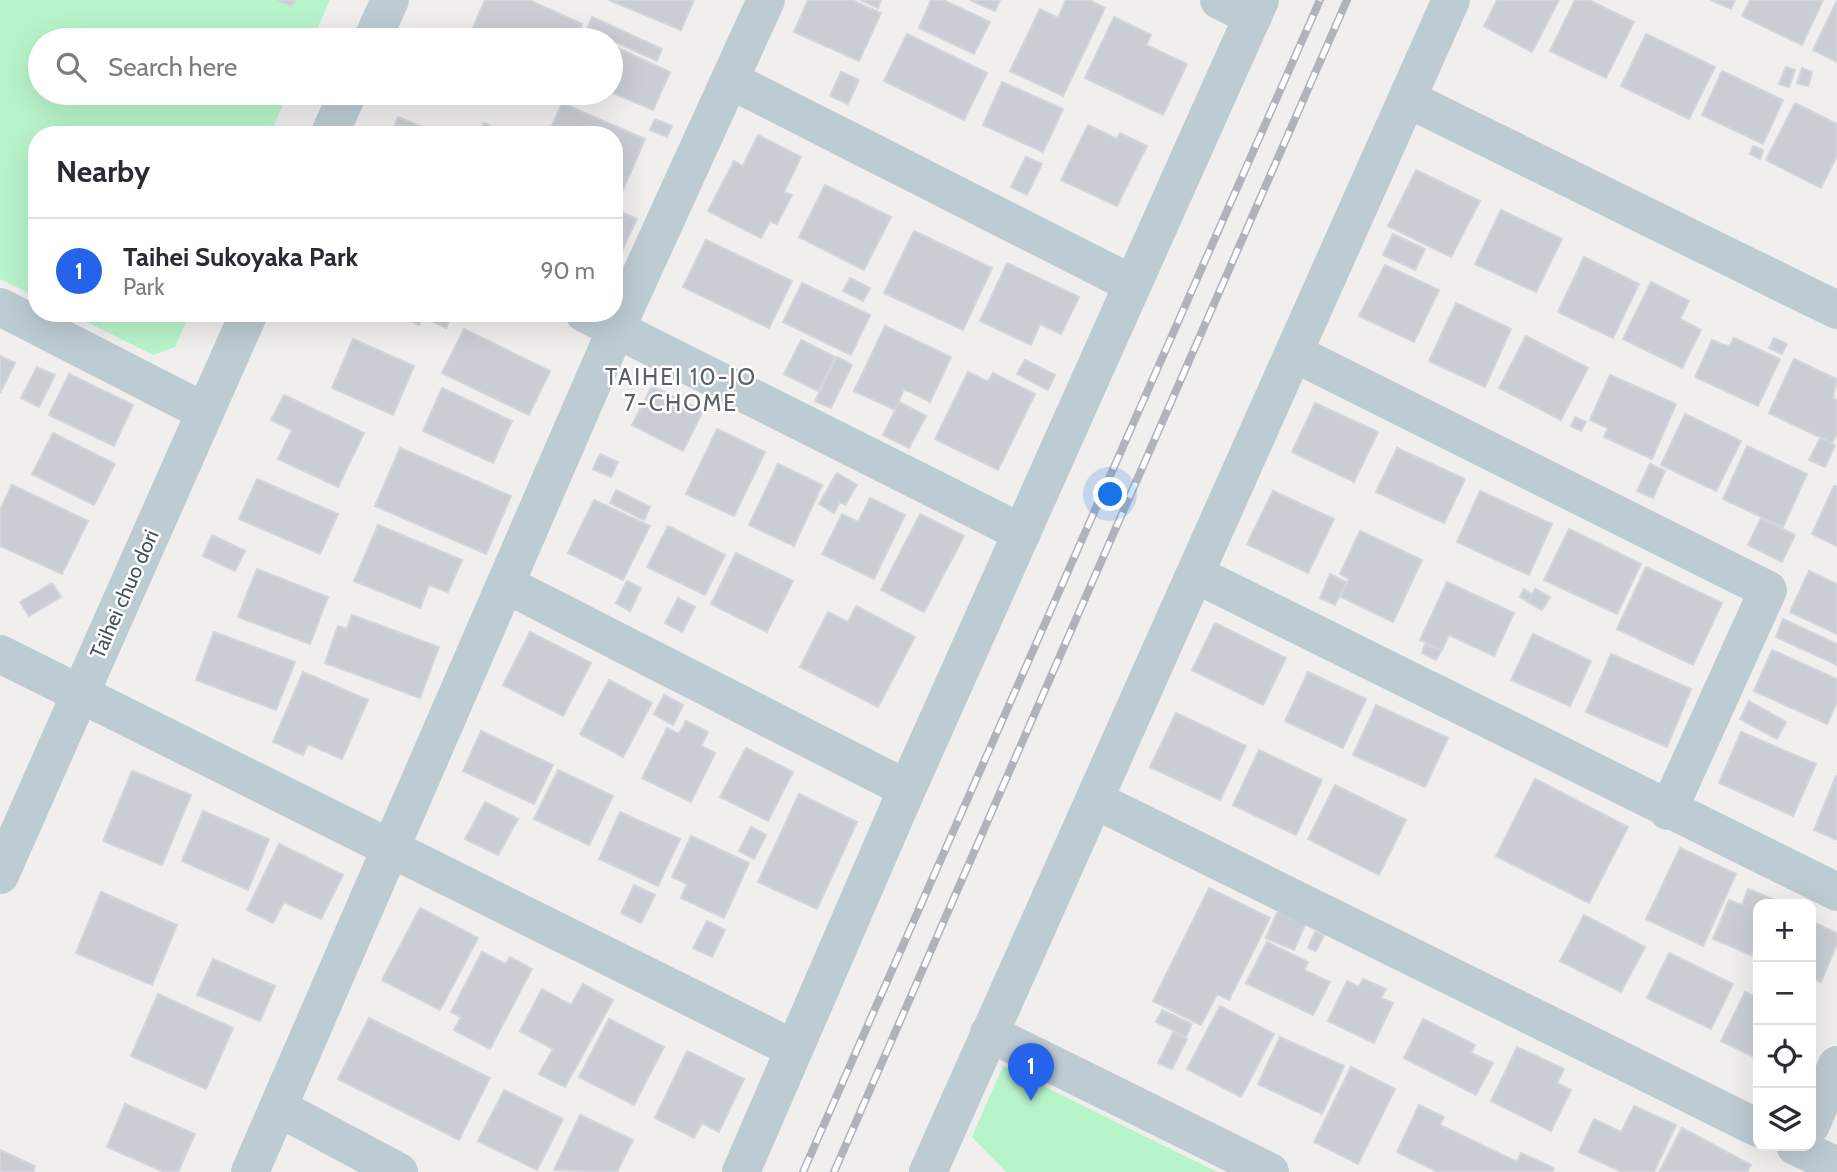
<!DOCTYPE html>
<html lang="en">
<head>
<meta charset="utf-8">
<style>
  :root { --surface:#fff; --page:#f2f2f3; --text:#2b2b33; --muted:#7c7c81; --line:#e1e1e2; --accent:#2563eb }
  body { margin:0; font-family:Cabin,sans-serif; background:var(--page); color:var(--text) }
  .controls { position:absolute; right:21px; bottom:21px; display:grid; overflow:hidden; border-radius:14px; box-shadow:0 7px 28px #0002 }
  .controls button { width:63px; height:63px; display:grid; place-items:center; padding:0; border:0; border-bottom:2px solid var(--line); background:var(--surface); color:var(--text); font:35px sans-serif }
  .you { position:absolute; left:1111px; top:495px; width:24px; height:24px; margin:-18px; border:5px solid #fff; border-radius:50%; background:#1a73e8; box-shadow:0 0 0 10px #1a73e833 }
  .badge { display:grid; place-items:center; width:46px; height:46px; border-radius:50%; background:var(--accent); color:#fff; font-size:23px; font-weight:700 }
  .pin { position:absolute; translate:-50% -58px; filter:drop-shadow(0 2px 4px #0008) }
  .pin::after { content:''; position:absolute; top:37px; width:24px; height:21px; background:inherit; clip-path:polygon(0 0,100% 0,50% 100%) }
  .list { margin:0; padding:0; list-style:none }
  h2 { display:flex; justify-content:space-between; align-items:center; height:91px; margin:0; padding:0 28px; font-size:30px }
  h2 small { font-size:23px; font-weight:400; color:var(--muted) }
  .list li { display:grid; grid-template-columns:46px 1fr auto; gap:21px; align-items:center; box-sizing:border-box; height:105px; padding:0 28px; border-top:2px solid var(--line) }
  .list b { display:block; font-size:26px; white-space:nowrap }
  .list p { margin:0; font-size:23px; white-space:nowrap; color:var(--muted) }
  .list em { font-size:23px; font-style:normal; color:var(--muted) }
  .icon { flex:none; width:38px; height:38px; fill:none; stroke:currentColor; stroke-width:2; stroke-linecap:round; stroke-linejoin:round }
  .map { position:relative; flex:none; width:1837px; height:1172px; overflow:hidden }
  .search { position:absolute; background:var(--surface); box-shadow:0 7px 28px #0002; left:28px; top:28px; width:595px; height:77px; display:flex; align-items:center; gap:18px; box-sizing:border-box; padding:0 24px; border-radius:38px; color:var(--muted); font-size:26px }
  .panel { position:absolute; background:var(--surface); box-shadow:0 7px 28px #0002; left:28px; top:126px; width:595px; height:196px; border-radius:28px }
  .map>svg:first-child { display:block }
  .green { fill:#b8f4ca }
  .building { fill:#caced4; stroke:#d2d5db; stroke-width:2 }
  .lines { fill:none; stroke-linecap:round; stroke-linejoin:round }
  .minor { stroke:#bdcbd2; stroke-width:38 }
  .tertiary { stroke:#bdcbd2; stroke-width:38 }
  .rail-casing { stroke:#b0b4ba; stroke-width:8 }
  .rail { stroke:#fff; stroke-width:5; stroke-dasharray:16; stroke-linecap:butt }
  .labels { text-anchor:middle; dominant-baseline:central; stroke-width:5; stroke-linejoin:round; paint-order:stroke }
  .street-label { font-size:21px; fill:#44545e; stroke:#fff }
  .neighbourhood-label { font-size:23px; letter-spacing:2px; fill:#5a6064; stroke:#fff }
</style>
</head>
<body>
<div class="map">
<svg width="1837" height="1172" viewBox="0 0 1837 1172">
  <rect width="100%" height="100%" fill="#f1eeee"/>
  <!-- green -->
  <path class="green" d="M 0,0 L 330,0 L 312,40 L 40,40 L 40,93 L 288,93 L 270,135 L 37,135 L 37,297 L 0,279 Z
    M 69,313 L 190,313 L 175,347 L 153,355 Z
    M 1003,1066 L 1217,1172 L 1006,1172 L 972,1137 Z"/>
  <!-- building -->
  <path class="building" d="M 278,0 L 295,0 L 292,7 Z
    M 485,0 L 529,0 L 582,24 L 575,40 L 477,40 L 469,37 Z
    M 609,0 L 694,0 L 681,30 Z
    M 808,0 L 852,0 L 881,13 L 859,61 L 794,32 Z
    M 860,0 L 881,0 L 878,8 Z
    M 931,0 L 943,0 L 990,22 L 974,54 L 919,28 Z
    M 970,0 L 1000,0 L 995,11 Z
    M 1066,0 L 1089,0 L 1105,8 L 1063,96 L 1010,71 L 1040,9 L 1058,18 Z
    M 1497,0 L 1559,0 L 1532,52 L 1484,26 Z
    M 1575,0 L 1589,0 L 1634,22 L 1606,78 L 1550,51 Z
    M 1711,0 L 1735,0 L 1731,9 Z
    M 1750,0 L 1823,0 L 1802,45 L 1742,16 Z
    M 1837,1 L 1837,62 L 1813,50 Z
    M 592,17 L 662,49 L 657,61 L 587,29 Z
    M 1114,17 L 1151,35 L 1146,45 L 1187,64 L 1163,115 L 1085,78 Z
    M 907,34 L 987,73 L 964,120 L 884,81 Z
    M 1646,34 L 1715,67 L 1689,119 L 1621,86 Z
    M 611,45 L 670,72 L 653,110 L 611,92 Z
    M 1786,67 L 1795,70 L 1789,87 L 1779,84 Z
    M 1802,68 L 1812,72 L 1808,86 L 1797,83 Z
    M 1722,71 L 1783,100 L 1763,144 L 1702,115 Z
    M 841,72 L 859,80 L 848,104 L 830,96 Z
    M 1002,82 L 1063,109 L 1043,152 L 983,125 Z
    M 562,103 L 645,139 L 623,190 L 614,186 L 614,135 L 548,135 Z
    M 1795,103 L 1837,124 L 1837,156 L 1821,188 L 1766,160 Z
    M 398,117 L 435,132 L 434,135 L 392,132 Z
    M 655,119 L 672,126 L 667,137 L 650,130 Z
    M 484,123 L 512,135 L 478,135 Z
    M 1088,125 L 1117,139 L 1120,133 L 1147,146 L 1117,206 L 1061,180 Z
    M 758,135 L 801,157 L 784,192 L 792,195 L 777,224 L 770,221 L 761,238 L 708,211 L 734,161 L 743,166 Z
    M 1753,146 L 1763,150 L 1760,159 L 1750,154 Z
    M 1026,157 L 1042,164 L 1027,195 L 1011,187 Z
    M 1416,170 L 1480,201 L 1451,257 L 1388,226 Z
    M 825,185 L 891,217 L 864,270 L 799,237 Z
    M 614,209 L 637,219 L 615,265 L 614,265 Z
    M 1501,210 L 1562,239 L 1536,292 L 1475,264 Z
    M 914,231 L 992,268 L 963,330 L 884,293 Z
    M 1393,234 L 1425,249 L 1415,270 L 1383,255 Z
    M 706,240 L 792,281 L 769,328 L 683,287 Z
    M 1584,257 L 1639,284 L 1613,338 L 1558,312 Z
    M 1007,263 L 1079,297 L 1061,334 L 1040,324 L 1031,345 L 980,321 Z
    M 1385,265 L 1439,290 L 1414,342 L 1359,316 Z
    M 850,278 L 870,288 L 863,301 L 843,291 Z
    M 1651,282 L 1689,301 L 1680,319 L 1701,330 L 1682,368 L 1623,339 Z
    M 802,283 L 870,315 L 851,355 L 783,322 Z
    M 1456,303 L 1511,329 L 1485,387 L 1429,361 Z
    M 394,313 L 424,313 L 419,325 Z
    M 430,313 L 453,313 L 446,328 L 427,319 Z
    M 885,326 L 951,357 L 930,402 L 904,389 L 895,410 L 854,391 Z
    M 464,329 L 550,371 L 529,415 L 442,373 Z
    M 1526,336 L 1588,368 L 1561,420 L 1499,388 Z
    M 1734,338 L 1780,359 L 1758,406 L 1695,377 L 1712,340 L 1729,347 Z
    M 1774,338 L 1787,344 L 1782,354 L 1769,348 Z
    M 353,339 L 414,366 L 393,415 L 332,388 Z
    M 801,340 L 835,357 L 818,391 L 784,374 Z
    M 0,356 L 15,363 L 0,393 Z
    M 837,357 L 852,365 L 831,408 L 815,401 Z
    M 1794,359 L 1837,379 L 1833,398 L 1837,400 L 1837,434 L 1832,443 L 1769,413 Z
    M 1025,360 L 1055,375 L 1048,390 L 1017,374 Z
    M 37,367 L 55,375 L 39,407 L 21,398 Z
    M 968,372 L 988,382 L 993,373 L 1035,394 L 998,470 L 935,439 Z
    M 69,374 L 133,405 L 114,446 L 49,415 Z
    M 1610,375 L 1676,404 L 1652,459 L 1604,437 L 1608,428 L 1590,420 Z
    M 652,386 L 703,411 L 683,451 L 632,425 Z
    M 442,388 L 512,421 L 493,463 L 423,431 Z
    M 284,395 L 364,433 L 338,487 L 278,459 L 292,430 L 271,420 Z
    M 899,402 L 926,416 L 909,448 L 883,435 Z
    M 1315,403 L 1378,432 L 1354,482 L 1292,452 Z
    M 1685,414 L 1741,441 L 1716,491 L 1661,465 Z
    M 1575,417 L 1586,422 L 1581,431 L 1571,426 Z
    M 717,429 L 765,452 L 734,516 L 686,494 Z
    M 53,433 L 115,464 L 94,505 L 32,474 Z
    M 1820,438 L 1835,445 L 1825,467 L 1809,460 Z
    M 1747,446 L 1807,474 L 1783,527 L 1723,499 Z
    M 400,448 L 511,496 L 486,554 L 375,506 Z
    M 1397,448 L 1465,479 L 1444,523 L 1376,492 Z
    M 600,454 L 618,462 L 611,477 L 593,469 Z
    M 778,464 L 822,485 L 794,546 L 749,525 Z
    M 1650,464 L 1665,471 L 1653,498 L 1637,491 Z
    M 837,473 L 857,485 L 845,505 L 840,502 L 834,513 L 819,504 Z
    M 257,479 L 338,514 L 320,554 L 239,519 Z
    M 12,485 L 88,521 L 62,574 L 0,546 L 0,510 Z
    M 1834,486 L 1837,487 L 1837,546 L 1812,534 Z
    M 616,490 L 650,507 L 644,520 L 610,503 Z
    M 1273,491 L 1334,519 L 1308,573 L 1247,544 Z
    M 1480,491 L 1552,524 L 1529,575 L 1457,542 Z
    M 870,498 L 905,515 L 874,579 L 822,554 L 842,514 L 858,522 Z
    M 594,500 L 650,526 L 623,580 L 568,553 Z
    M 920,514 L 964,536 L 924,612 L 881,590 Z
    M 1761,518 L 1795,535 L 1782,562 L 1748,545 Z
    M 378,525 L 462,560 L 448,592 L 429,585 L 420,608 L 354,581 Z
    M 668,526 L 725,555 L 705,595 L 647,567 Z
    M 1569,529 L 1641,564 L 1617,614 L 1544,580 Z
    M 1360,531 L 1422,560 L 1393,622 L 1341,597 L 1349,579 L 1340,574 Z
    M 212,535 L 245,551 L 235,571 L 203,556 Z
    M 736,553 L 793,581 L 767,632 L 711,604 Z
    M 1646,567 L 1722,603 L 1693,665 L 1617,629 Z
    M 257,569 L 328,597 L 310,644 L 238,617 Z
    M 1809,571 L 1837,584 L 1837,634 L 1790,612 Z
    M 1330,574 L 1346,582 L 1335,605 L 1320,598 Z
    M 627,581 L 641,588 L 630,611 L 616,603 Z
    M 1447,582 L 1514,613 L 1494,656 L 1449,635 L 1442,650 L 1420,640 Z
    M 52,583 L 61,597 L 29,616 L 20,602 Z
    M 1524,589 L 1532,594 L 1528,602 L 1520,597 Z
    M 1535,589 L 1550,597 L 1542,610 L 1528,602 Z
    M 678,598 L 695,607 L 682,632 L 665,623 Z
    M 856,606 L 915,637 L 878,707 L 800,667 L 828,612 L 848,622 Z
    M 352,615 L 439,647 L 420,698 L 325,663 L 338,626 L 347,629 Z
    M 1783,619 L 1837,644 L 1837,665 L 1776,637 Z
    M 1215,623 L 1286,658 L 1263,705 L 1192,670 Z
    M 214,632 L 295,662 L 276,710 L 196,680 Z
    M 530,632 L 591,663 L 563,716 L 503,685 Z
    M 1533,634 L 1591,661 L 1570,706 L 1511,680 Z
    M 1425,644 L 1441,651 L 1436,660 L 1422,653 Z
    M 1772,650 L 1837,679 L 1837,702 L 1827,724 L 1754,691 Z
    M 1611,654 L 1691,689 L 1667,747 L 1586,712 Z
    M 303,672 L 368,700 L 342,759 L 308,744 L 303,755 L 273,742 Z
    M 1308,672 L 1366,699 L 1343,748 L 1285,721 Z
    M 609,680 L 652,703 L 623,757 L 580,734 Z
    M 664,695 L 683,705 L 673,725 L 654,714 Z
    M 1749,701 L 1786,722 L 1777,739 L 1740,719 Z
    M 1376,705 L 1448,738 L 1425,787 L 1353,755 Z
    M 1176,713 L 1246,746 L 1220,800 L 1150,767 Z
    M 686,721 L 708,732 L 701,746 L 715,753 L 691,802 L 642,778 L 667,728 L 679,734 Z
    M 481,731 L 553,765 L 534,804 L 463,771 Z
    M 1741,732 L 1816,764 L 1793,816 L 1719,783 Z
    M 746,748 L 793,772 L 768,821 L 720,797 Z
    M 1259,750 L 1322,780 L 1296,835 L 1233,805 Z
    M 558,770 L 613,796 L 589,845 L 534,819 Z
    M 132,771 L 191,795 L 162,865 L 103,841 Z
    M 1836,776 L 1837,776 L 1837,840 L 1814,830 Z
    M 1535,779 L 1628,827 L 1589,903 L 1496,856 Z
    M 1335,785 L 1406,820 L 1379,875 L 1308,839 Z
    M 799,794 L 857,822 L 817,909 L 758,882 Z
    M 485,802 L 518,819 L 498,855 L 465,839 Z
    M 203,811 L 269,839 L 248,890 L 182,861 Z
    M 620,812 L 680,839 L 658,886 L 599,859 Z
    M 751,827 L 766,835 L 754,859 L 739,851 Z
    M 691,836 L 749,863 L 724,918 L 681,898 L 687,884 L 672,877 Z
    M 279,844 L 343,875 L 321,919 L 284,902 L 273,923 L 247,910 Z
    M 1680,848 L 1736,874 L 1703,946 L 1646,919 Z
    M 634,885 L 655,895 L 641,923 L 621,913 Z
    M 1209,888 L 1270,918 L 1229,1000 L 1217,994 L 1201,1025 L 1153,1001 Z
    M 1748,889 L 1775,900 L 1773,904 L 1758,904 L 1758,939 L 1751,955 L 1713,939 L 1729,900 L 1742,905 Z
    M 101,892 L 177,925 L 152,985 L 76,953 Z
    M 420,908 L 478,938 L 440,1010 L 382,980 Z
    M 1278,911 L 1306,923 L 1294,950 L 1266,938 Z
    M 1584,915 L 1645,947 L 1621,992 L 1560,961 Z
    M 707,921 L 725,930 L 712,957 L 693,948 Z
    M 1811,921 L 1837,933 L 1837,944 L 1821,982 L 1811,978 Z
    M 1315,932 L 1324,935 L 1316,951 L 1308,948 Z
    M 1267,942 L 1308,962 L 1304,970 L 1330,982 L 1313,1015 L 1246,983 Z
    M 482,952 L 506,964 L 510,957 L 532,969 L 490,1049 L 454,1030 L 461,1017 L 451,1012 Z
    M 1669,953 L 1733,984 L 1711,1029 L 1647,998 Z
    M 213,959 L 275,986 L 260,1021 L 197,995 Z
    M 1363,979 L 1386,989 L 1381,998 L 1393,1003 L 1374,1043 L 1328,1021 L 1347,981 L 1359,987 Z
    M 583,984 L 613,1000 L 565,1087 L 539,1074 L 553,1049 L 520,1031 L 542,989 L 571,1005 Z
    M 1745,992 L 1758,998 L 1758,1059 L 1721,1041 Z
    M 158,994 L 233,1028 L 206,1089 L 131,1056 Z
    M 1220,1006 L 1274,1034 L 1241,1097 L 1187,1069 Z
    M 1162,1010 L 1192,1024 L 1186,1037 L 1156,1022 Z
    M 369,1018 L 490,1078 L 459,1140 L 338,1079 Z
    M 609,1019 L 664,1047 L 634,1105 L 579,1077 Z
    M 1423,1019 L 1475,1045 L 1471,1053 L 1493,1063 L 1476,1095 L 1404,1058 Z
    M 1173,1033 L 1187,1039 L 1172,1069 L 1158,1063 Z
    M 1280,1037 L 1344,1066 L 1322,1114 L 1258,1084 Z
    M 1517,1047 L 1564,1069 L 1557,1083 L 1571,1090 L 1551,1131 L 1491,1101 Z
    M 687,1051 L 744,1079 L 719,1132 L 702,1123 L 694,1138 L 655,1118 Z
    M 1351,1067 L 1395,1089 L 1358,1164 L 1314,1142 Z
    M 504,1090 L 563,1119 L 537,1170 L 478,1141 Z
    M 125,1104 L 195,1134 L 178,1172 L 164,1172 L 107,1147 Z
    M 1419,1105 L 1444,1117 L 1440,1125 L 1517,1162 L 1521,1153 L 1554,1168 L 1552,1172 L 1438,1172 L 1397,1152 Z
    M 1634,1106 L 1676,1125 L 1654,1172 L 1622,1172 L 1579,1152 L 1594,1119 L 1621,1132 Z
    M 580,1115 L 633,1140 L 617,1172 L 554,1170 Z
    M 1682,1128 L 1751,1165 L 1747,1172 L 1659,1172 Z
    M 0,1150 L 35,1166 L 33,1172 L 0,1172 Z"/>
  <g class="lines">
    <!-- minor -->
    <path class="minor" d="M 1219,0 L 1253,17
      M 730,80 L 1132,284
      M 1408,99 L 1837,310
      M 0,307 L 205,412
      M 584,313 L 1022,533
      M 1294,353 L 1768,590 L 1668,811
      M 1195,574 L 1837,892
      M 505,584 L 907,789
      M 0,654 L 794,1049
      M 1095,800 L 1758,1128
      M 989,1033 L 1270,1172
      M 279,1108 L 399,1172
      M 1811,1125 L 1837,1065
      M 1795,1146 L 1837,1166
      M 250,1172 L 616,329 L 766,0
      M 741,1172 L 907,789 L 1260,0
      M 928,1172 L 1451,0"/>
    <!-- tertiary -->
    <path class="tertiary" d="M 372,40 L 390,0
      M 329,135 L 348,93
      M 0,875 L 249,313"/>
    <!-- rail casing -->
    <g class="rail-casing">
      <path id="rail" d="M 803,1172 L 1320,0
        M 834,1172 L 1347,0"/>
    </g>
    <!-- rail -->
    <use href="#rail" class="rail"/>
  </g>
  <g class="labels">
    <!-- street labels -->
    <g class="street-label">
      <text transform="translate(124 594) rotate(-66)">Taihei chuo dori</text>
    </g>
    <!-- neighbourhood labels -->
    <g class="neighbourhood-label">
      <text x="681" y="377">TAIHEI 10-JO<tspan x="681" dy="26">7-CHOME</tspan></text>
    </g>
  </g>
</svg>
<div class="controls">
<button>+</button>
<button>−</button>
<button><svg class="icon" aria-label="locate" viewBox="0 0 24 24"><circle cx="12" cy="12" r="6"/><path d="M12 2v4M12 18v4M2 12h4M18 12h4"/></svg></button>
<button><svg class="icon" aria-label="layers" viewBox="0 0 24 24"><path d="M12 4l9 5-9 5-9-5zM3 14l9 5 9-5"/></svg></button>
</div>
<div class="you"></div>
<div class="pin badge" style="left:1031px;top:1101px">1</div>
<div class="search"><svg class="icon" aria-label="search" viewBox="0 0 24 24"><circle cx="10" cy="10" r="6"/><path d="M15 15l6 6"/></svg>Search here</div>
<section class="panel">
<h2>Nearby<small></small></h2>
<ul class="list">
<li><span class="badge">1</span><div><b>Taihei Sukoyaka Park</b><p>Park</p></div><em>90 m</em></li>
</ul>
</section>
</div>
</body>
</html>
